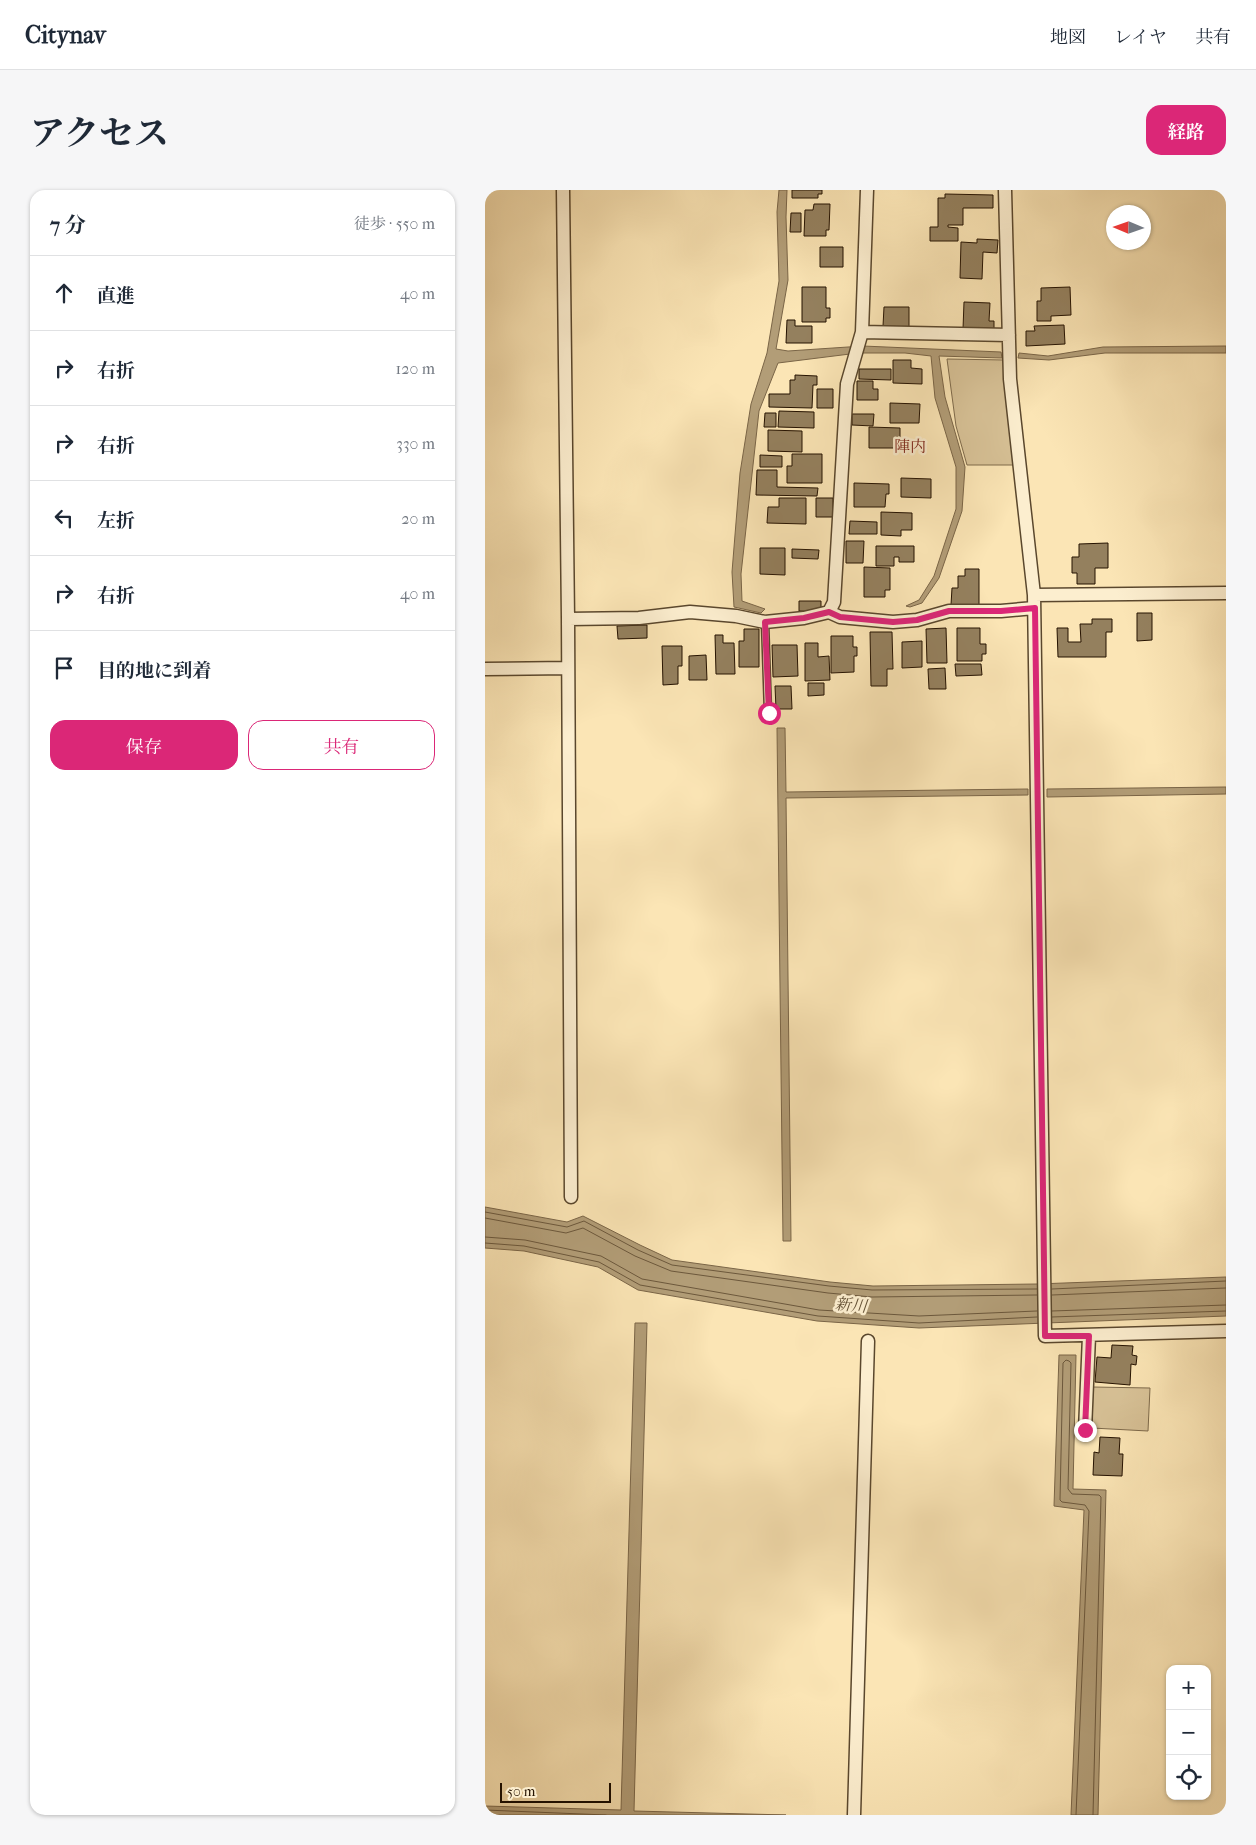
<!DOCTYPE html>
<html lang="ja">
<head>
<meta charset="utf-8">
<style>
  :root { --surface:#fff; --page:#f6f6f7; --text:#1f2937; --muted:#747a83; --line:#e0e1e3; --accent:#db2777 }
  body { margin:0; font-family:"IM FELL French Canon","Noto Serif JP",serif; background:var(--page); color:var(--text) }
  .controls { position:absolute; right:15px; bottom:15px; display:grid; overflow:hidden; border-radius:10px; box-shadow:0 1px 4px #0004 }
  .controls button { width:45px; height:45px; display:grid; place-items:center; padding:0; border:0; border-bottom:1px solid var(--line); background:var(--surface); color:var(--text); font:25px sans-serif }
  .compass { position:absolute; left:621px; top:15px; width:45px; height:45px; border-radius:50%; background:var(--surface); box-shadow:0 1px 4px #0004; rotate:272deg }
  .scale { position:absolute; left:15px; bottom:12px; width:111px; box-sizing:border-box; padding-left:5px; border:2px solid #251200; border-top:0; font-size:14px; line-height:18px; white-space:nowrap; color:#251200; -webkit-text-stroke:4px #fceecf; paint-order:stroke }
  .stop { position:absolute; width:15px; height:15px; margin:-11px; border:4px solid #db2777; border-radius:50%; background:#fff }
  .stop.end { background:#db2777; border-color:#fff; box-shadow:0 1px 5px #0008 }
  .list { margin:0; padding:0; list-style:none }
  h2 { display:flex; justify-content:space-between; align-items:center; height:65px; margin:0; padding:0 20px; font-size:21px }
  h2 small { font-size:16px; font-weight:400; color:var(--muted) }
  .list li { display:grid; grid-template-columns:32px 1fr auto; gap:15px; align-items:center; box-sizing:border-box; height:75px; padding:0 20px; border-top:1px solid var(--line) }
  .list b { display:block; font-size:19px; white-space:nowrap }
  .list em { font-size:16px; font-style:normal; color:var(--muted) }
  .actions { display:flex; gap:10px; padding:15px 20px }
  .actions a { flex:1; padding:11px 0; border:1px solid var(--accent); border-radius:15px; text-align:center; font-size:18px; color:var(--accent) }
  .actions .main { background:var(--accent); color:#fff }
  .icon { flex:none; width:28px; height:28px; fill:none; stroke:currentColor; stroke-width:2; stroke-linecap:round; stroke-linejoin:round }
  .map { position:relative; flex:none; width:741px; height:1625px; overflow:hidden; border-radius:15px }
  header { display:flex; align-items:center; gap:30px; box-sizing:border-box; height:70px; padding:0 25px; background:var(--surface); border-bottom:1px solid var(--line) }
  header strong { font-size:24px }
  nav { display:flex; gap:28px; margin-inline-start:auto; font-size:18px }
  .intro { display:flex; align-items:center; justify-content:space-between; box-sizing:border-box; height:120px; padding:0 30px }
  h1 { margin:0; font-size:35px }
  .button { padding:12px 22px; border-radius:15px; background:var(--accent); color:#fff; font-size:18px; font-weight:700 }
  main { display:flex; gap:30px; padding:0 30px }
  aside { flex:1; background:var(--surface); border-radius:15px; box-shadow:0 1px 4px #0004 }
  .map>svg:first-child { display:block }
  .green { fill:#d7c196; stroke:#7e6a4b }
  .water { fill:#b29d77; stroke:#7a6547 }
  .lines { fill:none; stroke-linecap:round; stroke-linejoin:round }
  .shore { stroke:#6c583c; stroke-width:1 }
  .building { fill:#94805e; stroke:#251200 }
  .lane-casing { stroke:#5a472d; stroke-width:9 }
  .street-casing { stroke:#5a472d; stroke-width:15 }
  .lane { stroke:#fceecf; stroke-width:6 }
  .street { stroke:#fceecf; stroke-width:12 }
  .route { stroke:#db2777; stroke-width:6 }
  .labels { text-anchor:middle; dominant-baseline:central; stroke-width:5; stroke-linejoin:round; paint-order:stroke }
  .neighbourhood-label { font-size:16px; fill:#7a1f14; stroke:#fceecf }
  .water-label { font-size:16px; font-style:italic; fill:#645136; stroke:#fceecf }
</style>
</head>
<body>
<header>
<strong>Citynav</strong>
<nav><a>地図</a><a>レイヤ</a><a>共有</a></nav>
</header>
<div class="intro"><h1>アクセス</h1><a class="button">経路</a></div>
<main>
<aside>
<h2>7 分<small>徒歩 · 550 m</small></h2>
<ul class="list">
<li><svg class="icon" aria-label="ahead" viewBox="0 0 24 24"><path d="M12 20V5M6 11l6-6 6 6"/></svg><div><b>直進</b></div><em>40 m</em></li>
<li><svg class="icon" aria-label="right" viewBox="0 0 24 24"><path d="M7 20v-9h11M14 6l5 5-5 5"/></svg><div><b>右折</b></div><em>120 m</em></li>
<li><svg class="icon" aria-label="right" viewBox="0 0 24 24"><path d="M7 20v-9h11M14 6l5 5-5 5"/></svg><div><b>右折</b></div><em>330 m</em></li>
<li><svg class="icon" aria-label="left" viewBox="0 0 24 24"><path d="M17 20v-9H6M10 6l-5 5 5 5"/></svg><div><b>左折</b></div><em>20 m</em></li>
<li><svg class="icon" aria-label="right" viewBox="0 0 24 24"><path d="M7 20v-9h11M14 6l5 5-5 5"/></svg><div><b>右折</b></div><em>40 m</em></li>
<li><svg class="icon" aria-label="arrive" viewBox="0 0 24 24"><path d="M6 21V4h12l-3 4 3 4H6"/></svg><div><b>目的地に到着</b></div></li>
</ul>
<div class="actions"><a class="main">保存</a><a>共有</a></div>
</aside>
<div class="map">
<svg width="741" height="1625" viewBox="0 0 741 1625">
  <rect width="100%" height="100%" fill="#fbe5b5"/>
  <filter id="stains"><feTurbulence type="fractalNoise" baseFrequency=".004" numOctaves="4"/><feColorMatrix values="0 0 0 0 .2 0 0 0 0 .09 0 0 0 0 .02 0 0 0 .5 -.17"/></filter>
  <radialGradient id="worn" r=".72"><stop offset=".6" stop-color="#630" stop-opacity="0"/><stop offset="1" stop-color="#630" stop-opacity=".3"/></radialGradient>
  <!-- green -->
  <path class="green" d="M 462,169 L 519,170 L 530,275 L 482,275 L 471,236 Z
    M 608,1197 L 665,1198 L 663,1241 L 607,1238 Z"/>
  <!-- water -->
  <path class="water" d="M 294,0 L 302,0 L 301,27 L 303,90 L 291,159 L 303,161 L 378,156 L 516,162 L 517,168 L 454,166 L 460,207 L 480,277 L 477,321 L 454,388 L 437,413 L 425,417 L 421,416 L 434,410 L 449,386 L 471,319 L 471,277 L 450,208 L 446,166 L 420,163 L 373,163 L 293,173 L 274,221 L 256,384 L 257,411 L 280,419 L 276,423 L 249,417 L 247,382 L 255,283 L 266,214 L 282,163 L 294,91 L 292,22 Z
    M 741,156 L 741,163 L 620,163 L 564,170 L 533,168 L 534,163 L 563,166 L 618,157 Z
    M 292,538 L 300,538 L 301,602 L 543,599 L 543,605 L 301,608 L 306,1051 L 298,1051 Z
    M 741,597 L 741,604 L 562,607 L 562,599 Z
    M 0,1017 L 82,1032 L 98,1026 L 155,1055 L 187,1070 L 345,1092 L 388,1096 L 552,1094 L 741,1087 L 741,1126 L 434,1138 L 332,1131 L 153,1100 L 113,1077 L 39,1061 L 0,1058 Z
    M 150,1133 L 162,1133 L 149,1621 L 301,1625 L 0,1625 L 0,1616 L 136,1620 Z
    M 574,1165 L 591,1165 L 588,1299 L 621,1300 L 613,1625 L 586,1625 L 599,1320 L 569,1316 Z"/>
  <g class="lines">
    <!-- shore -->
    <path class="shore" d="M 0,1022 L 82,1037 L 99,1031 L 153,1060 L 187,1075 L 344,1096 L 387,1100 L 552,1099
      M 0,1028 L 81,1043 L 98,1038 L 150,1066 L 186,1081 L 343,1103 L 387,1107 L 552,1105
      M 0,1047 L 40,1050 L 116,1066 L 157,1089 L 334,1120 L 434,1126 L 552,1121
      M 0,1053 L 39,1056 L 114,1072 L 155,1095 L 333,1126 L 434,1133 L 552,1127
      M 567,1099 L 741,1091
      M 567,1105 L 741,1098
      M 567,1121 L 741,1115
      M 567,1127 L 741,1121
      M 0,1620 L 121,1625
      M 591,1625 L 604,1321 L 600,1315 L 577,1312 L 575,1310 L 578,1173 L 581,1170 L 584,1171 L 586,1173 L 583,1299 L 587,1304 L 614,1305 L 616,1307 L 608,1625"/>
  </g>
  <!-- building -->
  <path class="building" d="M 307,0 L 337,0 L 337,4 L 333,4 L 333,8 L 307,8 Z
    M 460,4 L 508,5 L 508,18 L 478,18 L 478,35 L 463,35 L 463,37 L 473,38 L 473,51 L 445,51 L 445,37 L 453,37 L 453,8 L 460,8 Z
    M 329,14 L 345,14 L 344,40 L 341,40 L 341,46 L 319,46 L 320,20 L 328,20 Z
    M 306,23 L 316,23 L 316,42 L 305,42 Z
    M 492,49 L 513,50 L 512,63 L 498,62 L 497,89 L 475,88 L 476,52 L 492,53 Z
    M 335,57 L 358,57 L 358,77 L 335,77 Z
    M 317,97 L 341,97 L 341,118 L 345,118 L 345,128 L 341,128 L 341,132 L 317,132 Z
    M 585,97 L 586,125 L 566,126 L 566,131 L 552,131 L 552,111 L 556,111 L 556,98 Z
    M 479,112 L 505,113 L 504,131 L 509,131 L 509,139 L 478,139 Z
    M 399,117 L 424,117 L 424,137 L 398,136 Z
    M 302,130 L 310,130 L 310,136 L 327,136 L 327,153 L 301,153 Z
    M 579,135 L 580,154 L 541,156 L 541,141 L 550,141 L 549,136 Z
    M 408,170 L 426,170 L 426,178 L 437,179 L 437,194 L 408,193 Z
    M 374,179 L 406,179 L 406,190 L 374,189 Z
    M 310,185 L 332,186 L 332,195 L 328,195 L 327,218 L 284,217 L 284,204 L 305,204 L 305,190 L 310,190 Z
    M 372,191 L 388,191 L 388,199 L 393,199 L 393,210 L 372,210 Z
    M 332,199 L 348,199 L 348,218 L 332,218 Z
    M 405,213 L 435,214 L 434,233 L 405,233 Z
    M 294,221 L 329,222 L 329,238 L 293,237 Z
    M 280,223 L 291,223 L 291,237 L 279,237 Z
    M 367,224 L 389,224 L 388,236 L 367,235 Z
    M 384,237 L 415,238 L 415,258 L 384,258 Z
    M 283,240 L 317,241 L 317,262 L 283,261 Z
    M 307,264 L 337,264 L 337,293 L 302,293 L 302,276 L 307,276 Z
    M 275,265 L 297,266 L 297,277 L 275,277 Z
    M 272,280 L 292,280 L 292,297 L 333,298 L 332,306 L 271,305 Z
    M 416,288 L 446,289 L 446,308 L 416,307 Z
    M 369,293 L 404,294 L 404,304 L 401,304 L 400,317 L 369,317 Z
    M 294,308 L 321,308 L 321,334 L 282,333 L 283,317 L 294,317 Z
    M 331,308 L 348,308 L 348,327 L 331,327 Z
    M 396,322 L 427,323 L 427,340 L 416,340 L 416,346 L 396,345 Z
    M 365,331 L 392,332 L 392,344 L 364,344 Z
    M 361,351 L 379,351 L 378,373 L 361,373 Z
    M 623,353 L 623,378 L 610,378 L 610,394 L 592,394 L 592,383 L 587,383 L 587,367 L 594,367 L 594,354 Z
    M 391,356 L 429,356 L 429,372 L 414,372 L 414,367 L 409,367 L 409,376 L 391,376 Z
    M 275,358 L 300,358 L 300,385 L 275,384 Z
    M 307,359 L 334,360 L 333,369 L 307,368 Z
    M 379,377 L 405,378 L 405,400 L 400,400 L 400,407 L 379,407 Z
    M 480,379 L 494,379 L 494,415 L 466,415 L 467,398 L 473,398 L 473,386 L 480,386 Z
    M 314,411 L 336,411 L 336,422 L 314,421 Z
    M 652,423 L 667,423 L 667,450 L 652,451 Z
    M 607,429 L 627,429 L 627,442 L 621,442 L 621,467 L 573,467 L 572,438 L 583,438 L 583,452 L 596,452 L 595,434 L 607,434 Z
    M 162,435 L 162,448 L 133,449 L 132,436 Z
    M 461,438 L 462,473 L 442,473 L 441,439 Z
    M 472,438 L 495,438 L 495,454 L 501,454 L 501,464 L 497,464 L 497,471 L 472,471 Z
    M 259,439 L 274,439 L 274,477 L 254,477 L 254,451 L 259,451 Z
    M 385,442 L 407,442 L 408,479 L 402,479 L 402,496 L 386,496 Z
    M 230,445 L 238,445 L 238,453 L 249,453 L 250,484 L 231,484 Z
    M 346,446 L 368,446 L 368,457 L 372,457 L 372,466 L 369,466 L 369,482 L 346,483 Z
    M 437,451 L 437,477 L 417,478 L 417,452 Z
    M 320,453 L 333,453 L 333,467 L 344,466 L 345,490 L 320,491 Z
    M 287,455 L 312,455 L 313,486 L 288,487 Z
    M 177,456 L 197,456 L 197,476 L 193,476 L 193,494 L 178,495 Z
    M 221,465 L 222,490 L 204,490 L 204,466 Z
    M 470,474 L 496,474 L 497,485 L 471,486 Z
    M 460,478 L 461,499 L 444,499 L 443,479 Z
    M 323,493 L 339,493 L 339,505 L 323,506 Z
    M 290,496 L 306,496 L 307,519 L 291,519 Z
    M 627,1155 L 648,1156 L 647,1165 L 652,1166 L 651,1175 L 646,1174 L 645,1195 L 610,1192 L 612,1167 L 626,1168 Z
    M 615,1247 L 635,1248 L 634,1264 L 638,1264 L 637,1286 L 608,1285 L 609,1262 L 614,1263 Z"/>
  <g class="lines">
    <!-- lane casing -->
    <g class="lane-casing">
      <path id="lane" d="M 280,432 L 283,523"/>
    </g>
    <!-- street casing -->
    <g class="street-casing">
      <path id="street" d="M 78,0 L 83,429 L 86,1007
        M 520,0 L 525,189 L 549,405 L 560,1146 L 741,1141
        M 377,142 L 524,145
        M 549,405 L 741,403
        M 344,422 L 355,427 L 408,432 L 432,430 L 464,421 L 516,421 L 549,418
        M 83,429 L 154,428 L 205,422 L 251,426 L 280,432 L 319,428 L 344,422 L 349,412 L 362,194 L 377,142 L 382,0
        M 0,479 L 83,478
        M 600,1240 L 604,1146
        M 369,1625 L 383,1151"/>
    </g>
    <!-- lane -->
    <use href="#lane" class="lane"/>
    <!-- street -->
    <use href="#street" class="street"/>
  </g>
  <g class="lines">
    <!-- route -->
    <path class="route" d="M 284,523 L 280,432 L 319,428 L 344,422 L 355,427 L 408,432 L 432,430 L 464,421 L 516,421 L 550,418 L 560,1146 L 604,1146 L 600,1240"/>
  </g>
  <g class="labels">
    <!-- neighbourhood labels -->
    <g class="neighbourhood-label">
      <text x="425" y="256">陣内</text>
    </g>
    <!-- water labels -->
    <g class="water-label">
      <text transform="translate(366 1115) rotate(5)">新川</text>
    </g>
  </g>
  <rect width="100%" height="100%" filter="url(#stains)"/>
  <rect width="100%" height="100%" fill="url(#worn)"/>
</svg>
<div class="controls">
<button>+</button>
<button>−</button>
<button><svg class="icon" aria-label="locate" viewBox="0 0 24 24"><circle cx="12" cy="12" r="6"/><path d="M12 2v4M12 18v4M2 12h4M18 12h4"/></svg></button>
</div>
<svg class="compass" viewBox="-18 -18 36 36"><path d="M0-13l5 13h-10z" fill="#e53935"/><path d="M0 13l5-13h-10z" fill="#747a83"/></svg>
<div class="scale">50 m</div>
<div class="stop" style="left:284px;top:523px"></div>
<div class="stop end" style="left:600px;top:1240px"></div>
</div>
</main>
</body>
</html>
